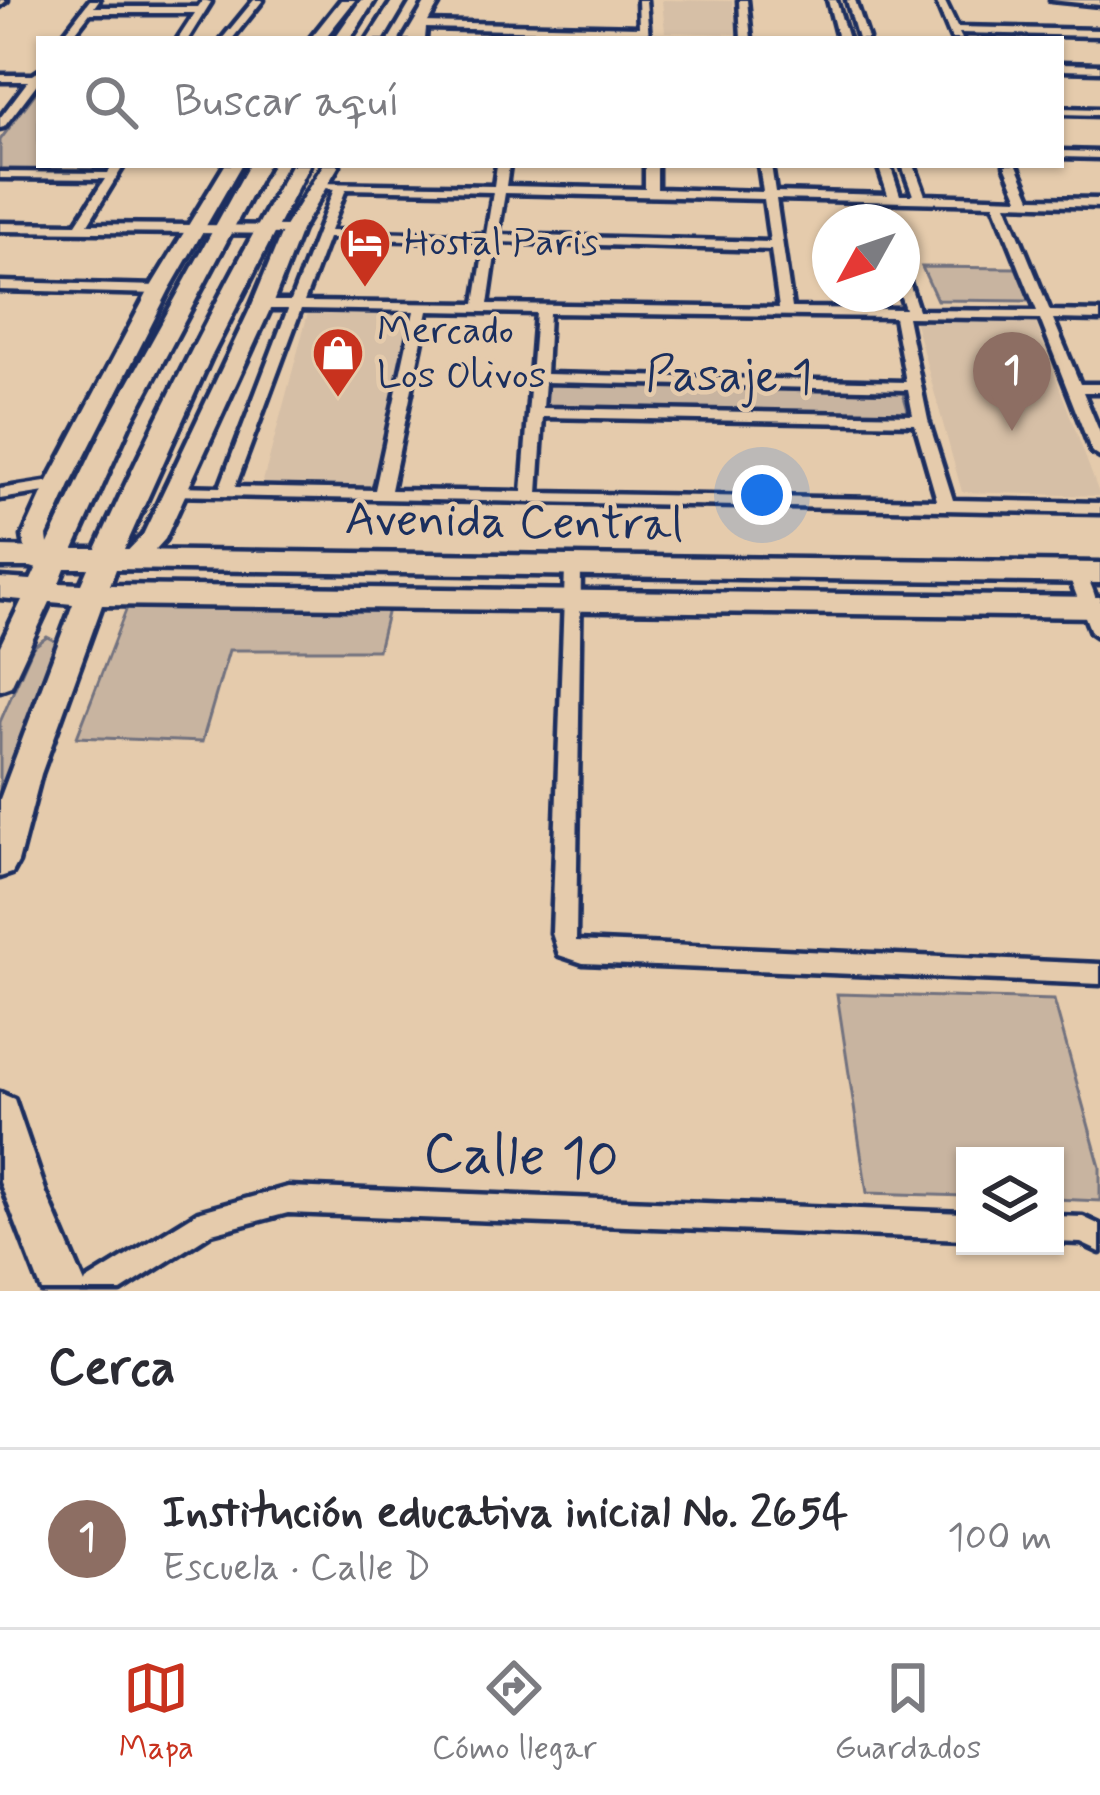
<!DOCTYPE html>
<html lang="es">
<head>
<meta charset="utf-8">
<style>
  :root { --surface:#fff; --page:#f7f7f7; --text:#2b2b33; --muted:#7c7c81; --line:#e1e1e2; --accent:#c8321e }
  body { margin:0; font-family:Mynerve,sans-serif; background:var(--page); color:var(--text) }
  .controls { position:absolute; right:36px; bottom:36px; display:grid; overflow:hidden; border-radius:0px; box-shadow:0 3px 9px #0004 }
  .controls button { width:108px; height:108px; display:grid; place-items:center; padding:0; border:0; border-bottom:3px solid var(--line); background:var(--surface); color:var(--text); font:60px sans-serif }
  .compass { position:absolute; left:812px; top:204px; width:108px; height:108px; border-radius:50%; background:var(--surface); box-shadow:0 3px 9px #0004; rotate:230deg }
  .you { position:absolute; left:762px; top:495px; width:42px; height:42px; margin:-30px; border:9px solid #fff; border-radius:50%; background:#1a73e8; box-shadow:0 0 0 18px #1a73e833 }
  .badge { display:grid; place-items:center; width:78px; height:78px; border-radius:50%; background:var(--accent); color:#fff; font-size:39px; font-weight:700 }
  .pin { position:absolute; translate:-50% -99px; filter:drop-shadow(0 3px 6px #0008) }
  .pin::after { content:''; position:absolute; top:63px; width:42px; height:36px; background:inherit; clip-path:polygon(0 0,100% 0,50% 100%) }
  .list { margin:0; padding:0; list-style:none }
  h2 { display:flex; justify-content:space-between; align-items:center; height:156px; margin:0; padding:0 48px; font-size:51px }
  h2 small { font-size:39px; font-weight:400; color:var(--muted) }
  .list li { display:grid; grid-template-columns:78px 1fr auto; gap:36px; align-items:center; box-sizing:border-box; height:180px; padding:0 48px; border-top:3px solid var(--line) }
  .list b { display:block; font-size:45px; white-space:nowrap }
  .list p { margin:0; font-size:39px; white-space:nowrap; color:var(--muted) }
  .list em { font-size:39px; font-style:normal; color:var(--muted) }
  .icon { flex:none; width:66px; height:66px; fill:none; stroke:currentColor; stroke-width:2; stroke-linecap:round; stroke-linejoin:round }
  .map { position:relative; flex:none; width:1100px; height:1291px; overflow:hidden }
  .search { position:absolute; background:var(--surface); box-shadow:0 3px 9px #0004; left:36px; right:36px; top:36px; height:132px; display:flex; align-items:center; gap:30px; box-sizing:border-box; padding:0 42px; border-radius:0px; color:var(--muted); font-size:45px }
  .sheet { height:336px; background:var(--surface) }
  nav { display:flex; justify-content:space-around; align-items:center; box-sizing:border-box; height:168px; border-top:3px solid var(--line); background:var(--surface); font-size:33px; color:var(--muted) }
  nav a { display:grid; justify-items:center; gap:6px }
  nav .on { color:var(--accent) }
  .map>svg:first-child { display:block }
  .built { fill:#d6bfa6 }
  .green { fill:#c8b4a0; stroke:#72727f; stroke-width:3 }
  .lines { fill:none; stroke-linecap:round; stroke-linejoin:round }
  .street-casing { stroke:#1b2f5e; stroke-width:9 }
  .secondary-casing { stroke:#1b2f5e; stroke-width:9 }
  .primary-casing { stroke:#1b2f5e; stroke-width:9 }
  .street { fill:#e5cbac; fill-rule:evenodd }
  .secondary { fill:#e5cbac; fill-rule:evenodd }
  .primary { fill:#e5cbac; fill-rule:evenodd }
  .labels { text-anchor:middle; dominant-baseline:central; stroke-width:9; stroke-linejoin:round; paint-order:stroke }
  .far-poi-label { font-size:39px; fill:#1b2f5e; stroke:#e5cbac; text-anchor:start }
  .street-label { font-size:48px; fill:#1b2f5e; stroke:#e5cbac }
  .near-street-label { font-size:57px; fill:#1b2f5e; stroke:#e5cbac }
</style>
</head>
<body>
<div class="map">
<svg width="1100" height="1291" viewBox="0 0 1100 1291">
  <rect width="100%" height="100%" fill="#e5cbac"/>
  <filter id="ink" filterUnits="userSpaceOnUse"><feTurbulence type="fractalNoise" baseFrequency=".00833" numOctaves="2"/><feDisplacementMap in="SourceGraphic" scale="24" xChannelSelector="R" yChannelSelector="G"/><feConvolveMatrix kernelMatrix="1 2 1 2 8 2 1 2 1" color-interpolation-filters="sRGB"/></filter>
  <g filter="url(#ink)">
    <!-- built -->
    <path class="built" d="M 662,0 L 732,1 L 737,34 L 665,32 Z
      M 308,313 L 409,313 L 374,487 L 262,485 Z
      M 914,319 L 1036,324 L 1100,496 L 962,492 Z"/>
    <!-- green -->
    <path class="green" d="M 39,88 L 39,165 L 117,165 L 114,170 L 0,170 L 0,140 Z
      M 922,267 L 1016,268 L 1030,301 L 937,300 Z
      M 546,382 L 903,393 L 909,414 L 544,409 Z
      M 128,605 L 388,609 L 378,650 L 229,650 L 202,742 L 77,737 Z
      M 47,637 L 61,644 L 0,799 L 0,722 L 33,647 Z
      M 837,994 L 1054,1000 L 1100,1167 L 1100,1201 L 1055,1199 L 1055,1156 L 965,1156 L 965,1196 L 867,1193 Z"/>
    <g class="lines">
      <!-- street casing -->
      <g class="street-casing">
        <path id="street" d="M 0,0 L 7,0 L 0,6 Z
          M 90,0 L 99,0 L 94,7 L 198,7 L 203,0 L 211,2 L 188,39 L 178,39 L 195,13 L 90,13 L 70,39 L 60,39 Z
          M 254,0 L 263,0 L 232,39 L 222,39 Z
          M 638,0 L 646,0 L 649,39 L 639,39 L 639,33 L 426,28 L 425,39 L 415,39 L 417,25 L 422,22 L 639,27 Z
          M 739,0 L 747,0 L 751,39 L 741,39 Z
          M 828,0 L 836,0 L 848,39 L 838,39 Z
          M 847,0 L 855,0 L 868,39 L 858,39 Z
          M 936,0 L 944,0 L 957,27 L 1100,30 L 1100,36 L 959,33 L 962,39 L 952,39 Z
          M 1061,64 L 1100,65 L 1100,71 L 1061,70 Z
          M 39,71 L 39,81 L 4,127 L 0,128 L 0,118 L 28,81 L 0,81 L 0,75 L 33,75 Z
          M 1061,108 L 1100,109 L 1100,115 L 1061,114 Z
          M 1061,151 L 1100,152 L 1100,158 L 1061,157 Z
          M 112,165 L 124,165 L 88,224 L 292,226 L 298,230 L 292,234 L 0,231 L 0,223 L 76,224 L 105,179 L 0,178 L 0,172 L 108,173 Z
          M 497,165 L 509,165 L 506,186 L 645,189 L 645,165 L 657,165 L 657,189 L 763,192 L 759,165 L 771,165 L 775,192 L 888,195 L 878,165 L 890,165 L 900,195 L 913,195 L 902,165 L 914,165 L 925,195 L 1019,198 L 1005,165 L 1017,165 L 1031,198 L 1100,199 L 1100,207 L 1006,204 L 1050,311 L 1100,312 L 1100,320 L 1053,319 L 1080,384 L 1100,384 L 1100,392 L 1083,392 L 1100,433 L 1100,457 L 1092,452 L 1040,319 L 907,317 L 928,420 L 953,500 L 1100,503 L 1100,513 L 169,495 L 167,491 L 169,487 L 175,486 L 220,487 L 288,309 L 262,309 L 255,305 L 262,301 L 291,301 L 334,189 L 315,187 L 315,183 L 494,186 ZM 346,189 L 493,192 L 486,235 L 330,231 ZM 505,193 L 764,199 L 770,242 L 498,235 ZM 776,199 L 994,204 L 1037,311 L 918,310 L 908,279 L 902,275 L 900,294 L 905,309 L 792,308 ZM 328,238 L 485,242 L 475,304 L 304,302 ZM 497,242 L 771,250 L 779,308 L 488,304 ZM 301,309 L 414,311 L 375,490 L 235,487 ZM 428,311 L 536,313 L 522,492 L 391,490 ZM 549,313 L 894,317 L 906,382 L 546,374 ZM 545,382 L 908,390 L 913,415 L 543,408 ZM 543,417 L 915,424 L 937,500 L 538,493 Z
          M 0,282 L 159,286 L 166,290 L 159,294 L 0,290 Z
          M 58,480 L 64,481 L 66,485 L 64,489 L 0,499 L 0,489 Z
          M 573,563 L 581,569 L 576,941 L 1100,964 L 1100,984 L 583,963 L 559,955 L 552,933 L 565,569 Z
          M 1075,565 C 1096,579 1100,614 1100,638 L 1091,632 L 1067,571 Z
          M 288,1187 L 965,1213 L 965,1239 L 288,1213 L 212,1233 L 121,1291 L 82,1291 L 86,1281 L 198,1212 Z
          M 1055,1216 L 1083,1217 L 1100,1225 L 1100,1252 L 1081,1243 L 1055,1242 Z"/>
      </g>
      <!-- secondary casing -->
      <g class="secondary-casing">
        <path id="secondary" d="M 341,0 L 355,0 L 324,39 L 310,39 Z
          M 427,0 L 441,0 L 418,39 L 404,39 Z
          M 1051,0 L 1100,0 L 1100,5 Z
          M 225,165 L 241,165 L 169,290 L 70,485 L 47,536 L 50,560 L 37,569 L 28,566 L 23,536 L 46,485 L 149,290 Z
          M 323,165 L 339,165 L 301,230 L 272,305 L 165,539 L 138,569 L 120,569 L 116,563 L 143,535 L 252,305 L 283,230 Z"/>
      </g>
      <!-- primary casing -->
      <g class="primary-casing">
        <path id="primary" d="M 361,0 L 375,0 L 350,39 L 334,39 Z
          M 393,0 L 407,0 L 384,39 L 368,39 Z
          M 249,165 L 267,165 L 129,426 L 74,549 L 96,549 C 155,418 221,291 291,165 L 309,165 L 211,357 L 124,550 L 1100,563 L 1100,583 L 116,569 L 110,585 L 1100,597 L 1100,617 L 102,605 L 41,774 L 18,862 L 12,873 L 0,877 L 0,799 L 73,604 L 50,602 L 11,686 L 0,690 L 0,646 L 22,600 L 0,598 L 0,578 L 31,580 L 37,567 L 0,567 L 0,547 L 46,548 L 105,426 ZM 65,568 L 88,568 L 81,584 L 59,583 Z
          M 0,1093 L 14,1099 L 46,1193 L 88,1291 L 42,1291 L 0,1182 Z"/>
      </g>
      <!-- street -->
      <use href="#street" class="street"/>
      <!-- secondary -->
      <use href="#secondary" class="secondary"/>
      <!-- primary -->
      <use href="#primary" class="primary"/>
    </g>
  </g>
  <!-- icons -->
  <defs>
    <g id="hotel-pin" transform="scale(2.7)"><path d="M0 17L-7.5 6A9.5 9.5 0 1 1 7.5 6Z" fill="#c8321e" stroke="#e5cbac"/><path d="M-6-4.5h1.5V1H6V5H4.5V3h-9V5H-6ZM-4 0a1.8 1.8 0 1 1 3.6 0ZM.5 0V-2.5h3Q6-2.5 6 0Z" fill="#fff"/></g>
    <g id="shop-pin" transform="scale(2.7)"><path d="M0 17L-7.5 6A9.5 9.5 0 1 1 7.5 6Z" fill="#c8321e" stroke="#e5cbac"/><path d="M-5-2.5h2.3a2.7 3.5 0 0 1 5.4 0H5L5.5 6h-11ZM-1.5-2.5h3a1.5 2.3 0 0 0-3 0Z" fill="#fff"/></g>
  </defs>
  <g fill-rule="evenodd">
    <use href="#hotel-pin" x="365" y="243"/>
    <use href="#shop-pin" x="338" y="353"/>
  </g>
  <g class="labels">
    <!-- far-poi labels -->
    <g class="far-poi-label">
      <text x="404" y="243">Hostal Paris</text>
      <text x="377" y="331">Mercado<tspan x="377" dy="45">Los Olivos</tspan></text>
    </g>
    <!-- street labels -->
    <g class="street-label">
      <text transform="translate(729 377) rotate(1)">Pasaje 1</text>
      <text transform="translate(514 523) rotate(1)">Avenida Central</text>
    </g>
    <!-- near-street labels -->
    <g class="near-street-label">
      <text transform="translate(521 1158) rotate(2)">Calle 10</text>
    </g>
  </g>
</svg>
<div class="controls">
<button><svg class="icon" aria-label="layers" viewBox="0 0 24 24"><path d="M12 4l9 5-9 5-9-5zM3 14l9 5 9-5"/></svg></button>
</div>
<svg class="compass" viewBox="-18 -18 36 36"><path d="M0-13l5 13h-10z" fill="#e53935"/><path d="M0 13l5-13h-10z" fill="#7c7c81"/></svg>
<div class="you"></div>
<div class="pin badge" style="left:1012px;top:431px;background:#8d6e63">1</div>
<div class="search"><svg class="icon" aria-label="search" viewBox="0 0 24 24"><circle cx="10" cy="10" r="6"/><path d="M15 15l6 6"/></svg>Buscar aquí</div>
</div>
<section class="sheet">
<h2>Cerca<small></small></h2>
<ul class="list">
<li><span class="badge" style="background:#8d6e63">1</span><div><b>Institución educativa inicial No. 2654</b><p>Escuela · Calle D</p></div><em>100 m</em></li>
</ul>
</section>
<nav>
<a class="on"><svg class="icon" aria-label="map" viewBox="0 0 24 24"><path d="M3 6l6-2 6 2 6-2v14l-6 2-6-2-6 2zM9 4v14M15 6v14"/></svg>Mapa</a>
<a><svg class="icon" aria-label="directions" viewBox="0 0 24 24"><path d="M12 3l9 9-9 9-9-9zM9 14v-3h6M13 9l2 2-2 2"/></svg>Cómo llegar</a>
<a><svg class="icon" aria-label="saved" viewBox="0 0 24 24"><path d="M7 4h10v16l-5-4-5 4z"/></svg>Guardados</a>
</nav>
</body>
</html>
